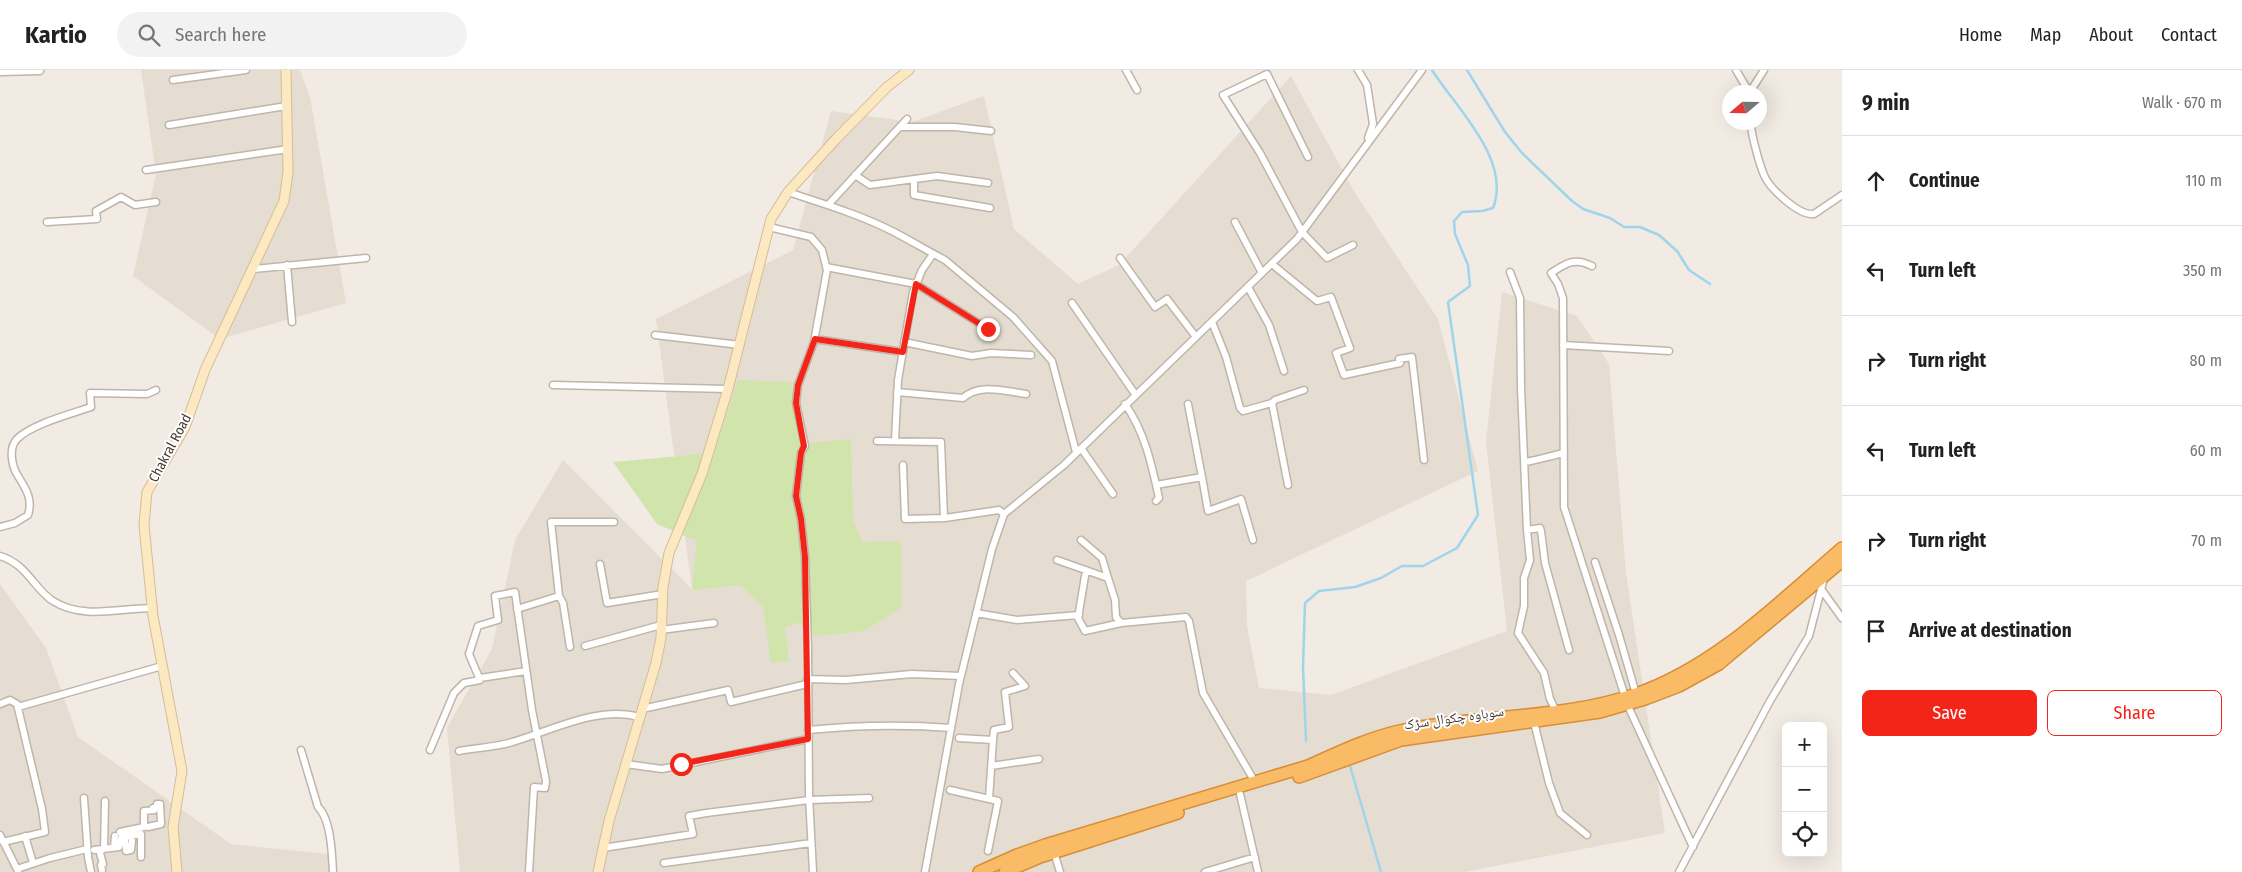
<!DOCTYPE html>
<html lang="en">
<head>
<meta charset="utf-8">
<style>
  :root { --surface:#fff; --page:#f2f2f2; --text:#222; --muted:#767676; --line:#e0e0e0; --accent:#f32518 }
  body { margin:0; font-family:"Fira Sans Condensed","Noto Naskh Arabic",sans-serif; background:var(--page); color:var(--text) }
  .controls { position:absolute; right:15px; bottom:15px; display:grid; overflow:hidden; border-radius:8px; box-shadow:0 5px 20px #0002 }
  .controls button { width:45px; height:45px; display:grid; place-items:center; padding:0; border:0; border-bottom:1px solid var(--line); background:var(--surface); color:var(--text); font:25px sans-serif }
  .compass { position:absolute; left:1722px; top:15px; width:45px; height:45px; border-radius:50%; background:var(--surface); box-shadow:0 5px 20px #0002; rotate:250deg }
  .stop { position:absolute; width:15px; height:15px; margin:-11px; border:4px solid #f32518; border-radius:50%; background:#fff }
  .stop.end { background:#f32518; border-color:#fff; box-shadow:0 1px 5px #0008 }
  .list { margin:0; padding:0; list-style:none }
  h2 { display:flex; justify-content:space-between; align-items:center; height:65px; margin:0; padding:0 20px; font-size:21px }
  h2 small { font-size:16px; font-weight:400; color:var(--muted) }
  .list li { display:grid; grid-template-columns:32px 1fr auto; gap:15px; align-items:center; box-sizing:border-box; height:90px; padding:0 20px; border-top:1px solid var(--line) }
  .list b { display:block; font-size:19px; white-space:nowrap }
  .list em { font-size:16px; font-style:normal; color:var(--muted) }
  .actions { display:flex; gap:10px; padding:15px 20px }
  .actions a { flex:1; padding:11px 0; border:1px solid var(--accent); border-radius:8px; text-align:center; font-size:18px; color:var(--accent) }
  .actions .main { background:var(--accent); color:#fff }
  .icon { flex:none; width:28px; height:28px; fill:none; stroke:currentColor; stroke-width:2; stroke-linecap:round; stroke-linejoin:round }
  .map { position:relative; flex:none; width:1842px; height:802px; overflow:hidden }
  header { display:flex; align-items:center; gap:30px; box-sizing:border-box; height:70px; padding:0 25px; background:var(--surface); border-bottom:1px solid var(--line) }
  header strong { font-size:24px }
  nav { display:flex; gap:28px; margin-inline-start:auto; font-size:18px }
  .search { width:350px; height:45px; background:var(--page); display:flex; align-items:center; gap:12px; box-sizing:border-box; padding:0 18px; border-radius:28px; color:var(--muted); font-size:19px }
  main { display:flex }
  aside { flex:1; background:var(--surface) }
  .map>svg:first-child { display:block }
  .residential { fill:#e5ddd1 }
  .green { fill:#d0e4ac }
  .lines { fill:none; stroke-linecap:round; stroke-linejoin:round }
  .stream { stroke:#a0d4ed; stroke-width:2.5 }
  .street-casing { stroke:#bfb5a9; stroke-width:9 }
  .secondary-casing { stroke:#d3bd96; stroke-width:11 }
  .highway-casing { stroke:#d78e37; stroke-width:14 }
  .street { stroke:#fff; stroke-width:6 }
  .secondary { stroke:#fde9c1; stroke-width:9 }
  .highway { stroke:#f9bb66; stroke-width:11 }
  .route { stroke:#f32518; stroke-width:6 }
  .labels { text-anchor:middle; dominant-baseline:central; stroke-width:4; stroke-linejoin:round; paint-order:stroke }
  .street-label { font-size:14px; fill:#423b33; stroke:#fff }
</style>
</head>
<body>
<header>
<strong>Kartio</strong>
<div class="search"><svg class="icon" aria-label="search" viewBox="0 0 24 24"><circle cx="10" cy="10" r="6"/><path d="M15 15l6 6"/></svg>Search here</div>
<nav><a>Home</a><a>Map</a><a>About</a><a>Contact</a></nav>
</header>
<main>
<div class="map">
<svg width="1842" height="802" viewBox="0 0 1842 802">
  <rect width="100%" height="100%" fill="#f1ebe3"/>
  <!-- residential -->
  <path class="residential" d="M 141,0 L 300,0 L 310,27 L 346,233 L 220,269 L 133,206 L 156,104 Z
    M 1291,6 L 1355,123 L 1438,249 L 1478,401 L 1246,511 L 1247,556 L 1259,618 L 1331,625 L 1507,561 L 1486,372 L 1502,222 L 1577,246 L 1609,294 L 1626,503 L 1665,763 L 1465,802 L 460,802 L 447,658 L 492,579 L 515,470 L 563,390 L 692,519 L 656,249 L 793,180 L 831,41 L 912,52 L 984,26 L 1014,159 L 1078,214 L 1119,195 Z
    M 0,514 L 46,578 L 78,667 L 231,774 L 327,784 L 334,802 L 0,802 Z"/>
  <!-- green -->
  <path class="green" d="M 738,310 L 791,312 L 806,373 L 851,369 L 853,449 L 862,472 L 901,471 L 902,537 L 864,561 L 815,566 L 798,552 L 785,558 L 789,591 L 771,593 L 763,537 L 740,515 L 692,520 L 697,471 L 657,454 L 613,392 L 703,384 L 713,386 Z"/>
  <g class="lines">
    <!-- stream -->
    <path class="stream" d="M 1467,0 L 1505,62 L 1522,83 L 1572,131 L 1583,139 L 1610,148 L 1624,157 L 1640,157 L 1659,165 L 1677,181 L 1689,200 L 1710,214
      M 1306,671 L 1303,597 L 1305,533 L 1319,521 L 1355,517 L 1381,508 L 1402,496 L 1423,496 L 1457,478 L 1478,445 L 1448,232 L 1470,216 L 1468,195 L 1455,164 L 1454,151 L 1462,142 L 1482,141 L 1493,138 C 1512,90 1456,38 1432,0
      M 1350,696 L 1381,802"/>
    <!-- street casing -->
    <g class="street-casing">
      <path id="street" d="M 1126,0 L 1137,20
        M 1358,0 L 1367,15 L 1373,54 L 1368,68
        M 1736,0 L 1749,22
        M 0,2 L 40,1
        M 173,10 L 246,0
        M 1750,22 L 1764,0
        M 1751,52 C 1750,61 1760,96 1764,105 C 1769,118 1799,146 1814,144 L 1842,125
        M 169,55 L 286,36
        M 900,57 L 955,57 L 991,61
        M 1308,87 L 1267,4 L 1223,25 L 1260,83 L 1302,162 L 1327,188 L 1353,175
        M 146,100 L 288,79
        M 855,105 L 870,115 L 937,106 L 988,113
        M 914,109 L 914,125 L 990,138
        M 788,122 C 824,134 861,145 894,162 C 911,171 928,181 945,190 L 1013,247 L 1052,291 L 1076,382
        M 828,135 L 907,49
        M 47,152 L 97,149 L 96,141 L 121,127 L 135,135 L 156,132
        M 1235,152 L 1262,203
        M 769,157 L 811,167 L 822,180 L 827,200 L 814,272 L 798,315 L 796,333 L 805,376 L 801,383 L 796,426 L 801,449 L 805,487 L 808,578 L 809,726 L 813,802
        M 1120,188 L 1155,237 L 1167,229 L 1196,267
        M 1272,194 L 1317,231 L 1331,227 L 1350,278 L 1336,283 L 1344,305 L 1400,293 L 1399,289 L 1412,287 L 1424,390
        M 287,195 L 292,252
        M 1592,196 C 1575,187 1566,193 1551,203 L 1558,214 L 1563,228 L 1564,437 L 1628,636 L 1693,777
        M 826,197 L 916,214 L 988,259
        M 253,199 L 366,188
        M 1510,202 L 1520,228 L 1521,318 L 1527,460 L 1530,490 L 1524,508 L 1524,536 L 1518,563 L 1544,603 L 1550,629 L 1556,641
        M 1248,217 L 1269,255 L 1284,301
        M 1072,233 L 1135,324
        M 1212,252 L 1226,287 L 1240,338 L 1243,341 L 1272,333 L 1288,415
        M 655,265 L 740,275
        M 815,269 L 903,282
        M 904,272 L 972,286 L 991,283 L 1031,285
        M 1563,275 L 1669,281
        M 553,315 L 728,319
        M 897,322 L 963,328 C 979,313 1005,321 1026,324
        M 1272,333 L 1275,330 L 1304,320
        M 1125,334 C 1145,362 1152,396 1159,428 L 1156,431
        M 877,371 L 941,372 L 944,448
        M 895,371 L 898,310 L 913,222 L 922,200 L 933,184
        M 1081,378 L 1113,424
        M 1525,392 C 1538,390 1550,386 1564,383
        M 903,395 L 905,449 L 945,448 L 999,440 L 1004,444
        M 1202,407 L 1208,441 L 1241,429 L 1253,470
        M 1156,415 L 1202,407 L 1188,334
        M 0,457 L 15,453 L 28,445 C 33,429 26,419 18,406 C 12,397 8,378 17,369 C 32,354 71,344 91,337 L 90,323 L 147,324 L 156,320
        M 1527,460 L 1540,458 L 1541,461 L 1545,493 L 1569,580
        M 1081,470 L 1102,488 L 1108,508
        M 0,486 C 27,494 34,519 53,531 C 83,550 120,538 153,538
        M 1057,490 L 1108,508 L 1115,530 L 1116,547 L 1121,553
        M 1595,492 L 1619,565 L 1636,624
        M 600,494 L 607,533 L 663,524
        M 1086,500 L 1078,548 L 1085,561 L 1121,553 L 1186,547 L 1189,551 L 1203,623 L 1255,712
        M 1821,519 L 1842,548
        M 559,526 L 563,533 L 570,577
        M 517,539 L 559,526 L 551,452 L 614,452
        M 976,543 L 1017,550 L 1079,545
        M 661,560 L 714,553
        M 585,576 L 661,555
        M 480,608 L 526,601
        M 807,609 L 846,610 L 912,604 L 961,606
        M 0,634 L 10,630 L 17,634 L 42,739 L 45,762 L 3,772
        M 18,637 L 162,596
        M 642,639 L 728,620 L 731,632 L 807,614
        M 1534,652 L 1549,713 L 1560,743 L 1587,765
        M 808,660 C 859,655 901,654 951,658
        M 959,668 L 993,670 L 994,660 L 1009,657 L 1005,622 L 1025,616 L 1013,603
        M 301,680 L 318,737 C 331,749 332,784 333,802
        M 430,680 L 454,623 L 464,613 L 480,610 L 469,584 L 478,556 L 498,550 L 495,526 L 515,522 L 532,640 L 546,711 L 545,718 L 534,717 L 529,802
        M 459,681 C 476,678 493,677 509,673 C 549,662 597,635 639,647
        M 626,694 L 662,699 L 808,669
        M 991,696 L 1039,689
        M 950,720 L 998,731 L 988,781
        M 1240,724 L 1258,802
        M 84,728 L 88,787 L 91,802
        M 989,729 L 993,670
        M 0,765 L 18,801
        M 25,766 L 33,793
        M 132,771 L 131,780 L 126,781 L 125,767 L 141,764 L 141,787
        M 114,777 L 115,766
        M 603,778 L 693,764 L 689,746 L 706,743 L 809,730 L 869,728
        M 102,779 L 100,783 L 103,794 L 101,795 L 102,800
        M 104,779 L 105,731
        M 94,780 L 119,777 L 122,765 L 120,762 L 144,757 L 144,741 L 154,740 L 153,738 L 158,737 L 157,734 L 160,734 L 161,754 L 148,757
        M 1054,782 L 1060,802
        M 664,793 L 811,773
        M 17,799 L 50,788 L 87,779
        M 925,802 L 959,614 L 992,479 L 1004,444 L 1064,395 L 1297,169 L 1422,0
        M 1205,802 L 1255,787
        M 1679,802 L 1770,631 L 1809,566 L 1824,508"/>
    </g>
    <!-- secondary casing -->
    <g class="secondary-casing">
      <path id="secondary" d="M 177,802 L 173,757 L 182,701 L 153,546 L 144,455 L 147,422 L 185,357 L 205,300 L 284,131 L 288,102 L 286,0
        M 598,802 L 609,751 L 656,593 L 661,568 L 663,517 L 669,483 L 702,404 L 728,319 L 771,149 L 788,122 L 836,69 L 887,17 L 909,0"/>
    </g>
    <!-- highway casing -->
    <g class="highway-casing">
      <path id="highway" d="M 1299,707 L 1401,670 L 1600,642 L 1645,629 L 1679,616 L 1719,594 L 1842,491
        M 979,802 L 1017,785 L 1045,775 L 1308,696 C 1339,682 1370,667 1404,660 C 1478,645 1564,649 1636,624 C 1716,596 1778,533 1842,478
        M 1005,802 L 1040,787 L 1178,743"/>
    </g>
    <!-- street -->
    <use href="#street" class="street"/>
    <!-- secondary -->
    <use href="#secondary" class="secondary"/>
    <!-- highway -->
    <use href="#highway" class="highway"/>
  </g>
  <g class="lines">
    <!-- route -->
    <path class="route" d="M 681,694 L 808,669 L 805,487 L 801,449 L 796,426 L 801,383 L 804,376 L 796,333 L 798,315 L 815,269 L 903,282 L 916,214 L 988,259"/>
  </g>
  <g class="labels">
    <!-- street labels -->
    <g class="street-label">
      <text transform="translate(170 378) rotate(-62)">Chakral Road</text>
      <text transform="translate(1454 648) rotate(-8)">سوہاوہ چکوال سڑک</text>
    </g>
  </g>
</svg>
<div class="controls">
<button>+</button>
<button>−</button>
<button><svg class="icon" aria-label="locate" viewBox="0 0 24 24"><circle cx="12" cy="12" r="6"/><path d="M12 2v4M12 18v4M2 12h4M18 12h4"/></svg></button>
</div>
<svg class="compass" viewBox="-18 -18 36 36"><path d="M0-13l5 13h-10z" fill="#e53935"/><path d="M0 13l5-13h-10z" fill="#767676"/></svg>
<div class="stop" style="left:681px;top:694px"></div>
<div class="stop end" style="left:988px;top:259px"></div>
</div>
<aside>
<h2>9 min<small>Walk · 670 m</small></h2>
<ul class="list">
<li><svg class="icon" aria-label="ahead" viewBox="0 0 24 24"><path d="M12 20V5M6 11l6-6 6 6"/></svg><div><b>Continue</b></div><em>110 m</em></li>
<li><svg class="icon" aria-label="left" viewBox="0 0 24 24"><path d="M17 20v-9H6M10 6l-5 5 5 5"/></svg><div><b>Turn left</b></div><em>350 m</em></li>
<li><svg class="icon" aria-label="right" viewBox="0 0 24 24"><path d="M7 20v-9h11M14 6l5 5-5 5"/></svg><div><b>Turn right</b></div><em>80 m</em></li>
<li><svg class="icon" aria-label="left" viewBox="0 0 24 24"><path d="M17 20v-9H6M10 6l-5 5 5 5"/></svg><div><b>Turn left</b></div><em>60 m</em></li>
<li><svg class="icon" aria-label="right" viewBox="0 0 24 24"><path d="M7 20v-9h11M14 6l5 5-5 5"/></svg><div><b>Turn right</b></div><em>70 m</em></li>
<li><svg class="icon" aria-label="arrive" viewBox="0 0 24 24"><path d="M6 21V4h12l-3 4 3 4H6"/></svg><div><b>Arrive at destination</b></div></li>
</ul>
<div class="actions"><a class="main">Save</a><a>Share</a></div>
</aside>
</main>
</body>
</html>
